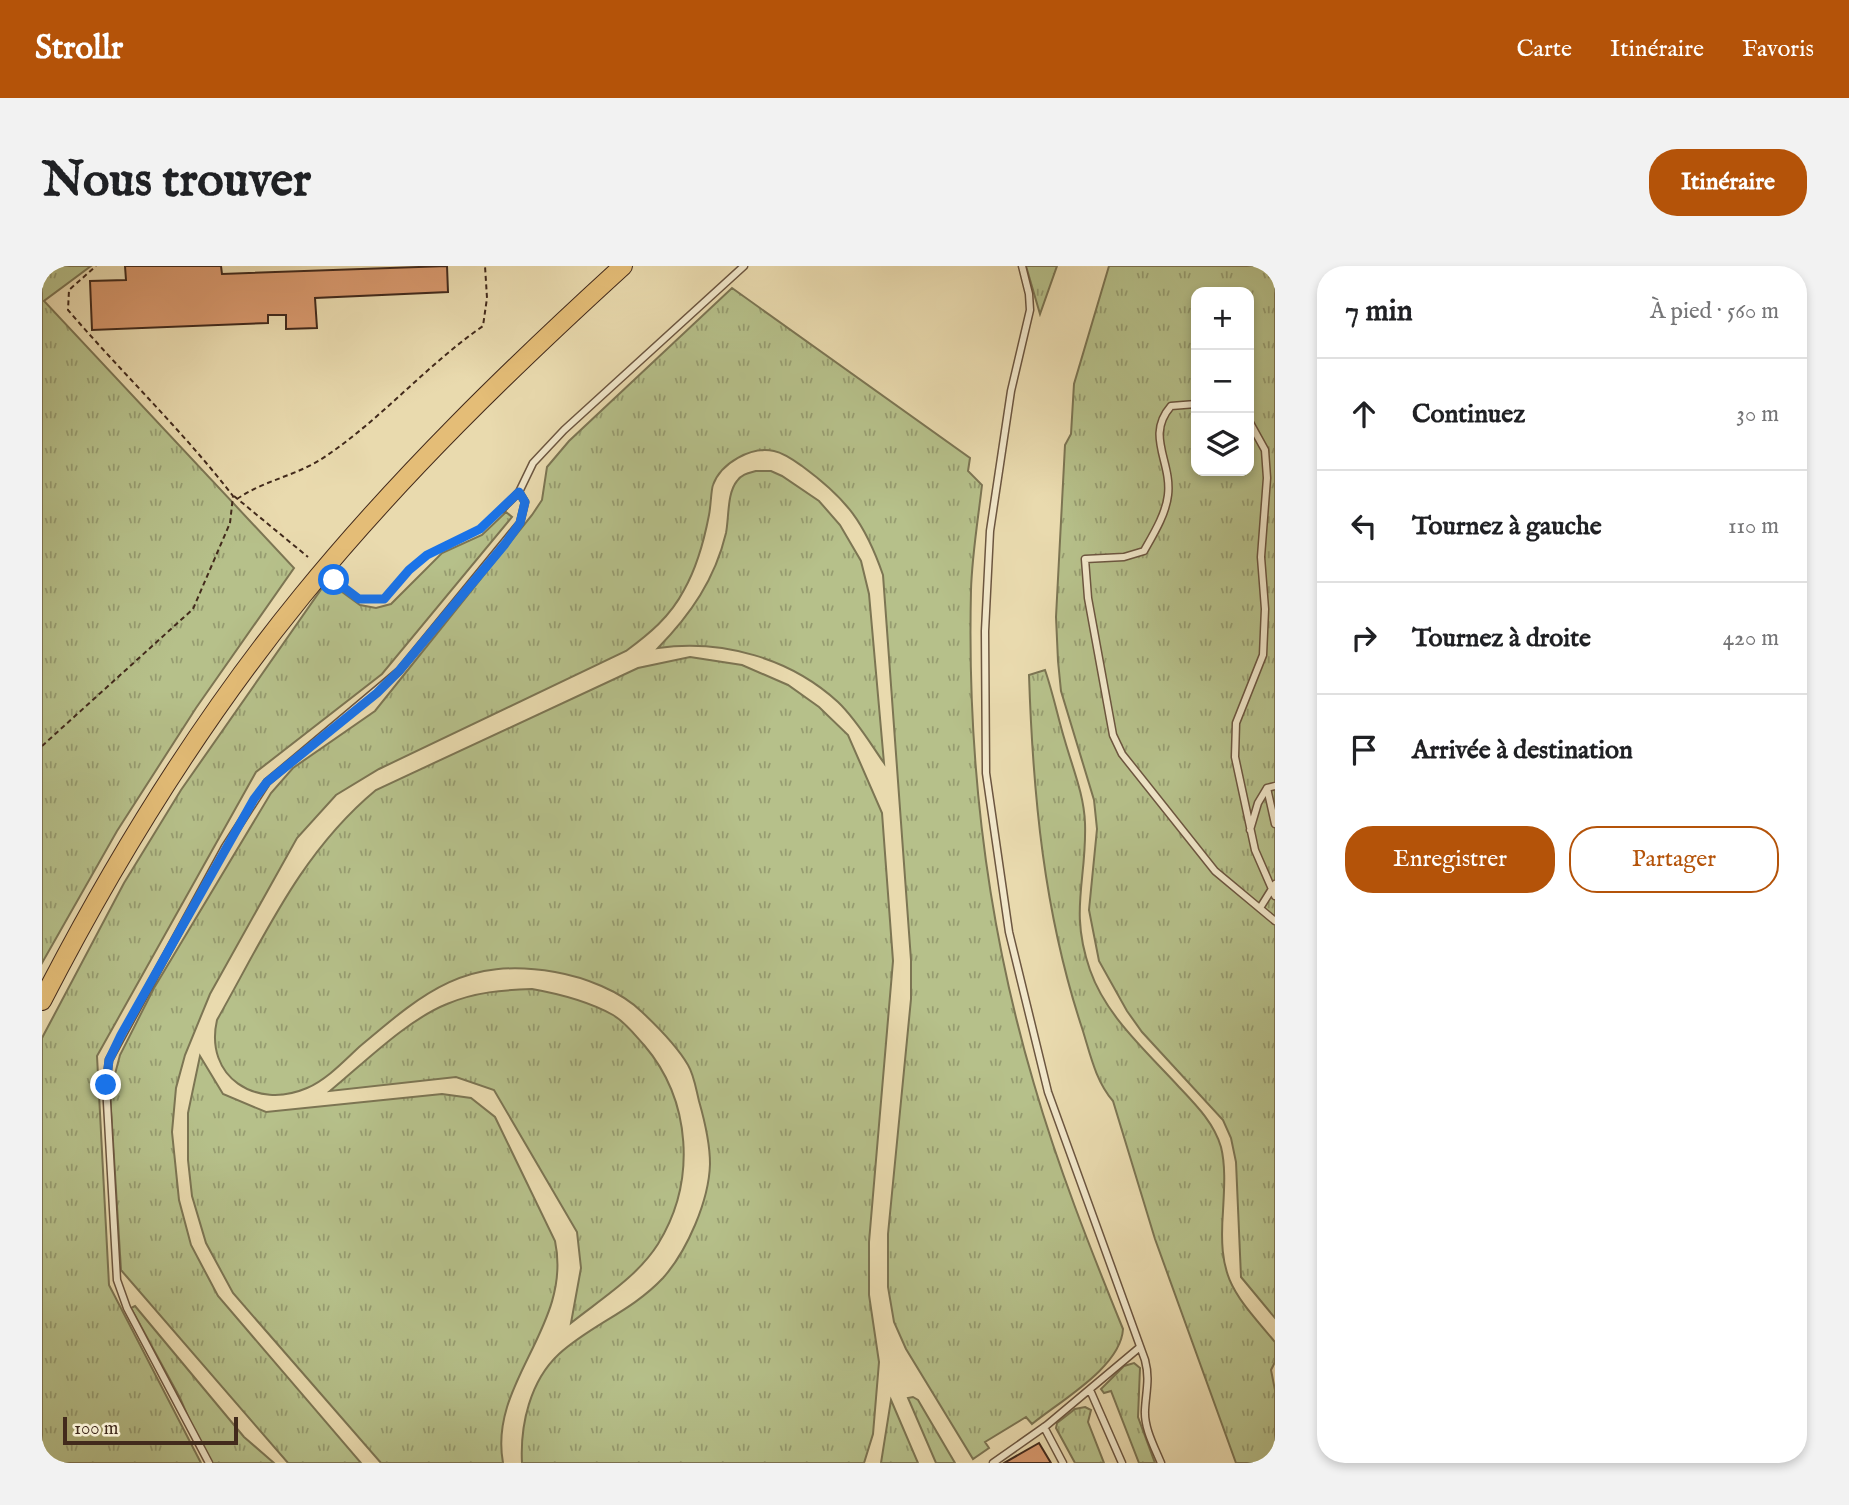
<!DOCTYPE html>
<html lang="fr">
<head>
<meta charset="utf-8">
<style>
  :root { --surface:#fff; --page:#f2f2f2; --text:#202124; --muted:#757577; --line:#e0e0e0; --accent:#b45309 }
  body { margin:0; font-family:"IM FELL English",serif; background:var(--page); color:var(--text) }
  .controls { position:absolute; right:21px; top:21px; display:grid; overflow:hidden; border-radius:14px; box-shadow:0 4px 10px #0003 }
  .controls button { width:63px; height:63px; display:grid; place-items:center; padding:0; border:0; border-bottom:2px solid var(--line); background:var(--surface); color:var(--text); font:35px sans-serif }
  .scale { position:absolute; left:21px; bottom:18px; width:175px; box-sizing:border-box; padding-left:7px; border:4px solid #422a1c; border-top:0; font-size:19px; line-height:24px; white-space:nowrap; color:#422a1c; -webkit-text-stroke:5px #f1e7ca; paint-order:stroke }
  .stop { position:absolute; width:21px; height:21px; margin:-16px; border:5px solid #1a73e8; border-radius:50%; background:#fff }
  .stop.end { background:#1a73e8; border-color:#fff; box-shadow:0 2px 7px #0008 }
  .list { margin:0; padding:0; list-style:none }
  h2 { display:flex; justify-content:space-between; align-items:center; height:91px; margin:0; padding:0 28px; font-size:30px }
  h2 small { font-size:23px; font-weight:400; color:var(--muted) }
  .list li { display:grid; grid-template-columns:46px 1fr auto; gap:21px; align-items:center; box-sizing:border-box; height:112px; padding:0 28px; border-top:2px solid var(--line) }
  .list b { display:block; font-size:26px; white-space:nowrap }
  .list em { font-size:23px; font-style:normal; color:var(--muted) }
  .actions { display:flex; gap:14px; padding:21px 28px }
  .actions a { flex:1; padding:16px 0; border:2px solid var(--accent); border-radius:28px; text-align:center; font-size:24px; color:var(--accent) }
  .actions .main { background:var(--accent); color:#fff }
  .icon { flex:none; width:38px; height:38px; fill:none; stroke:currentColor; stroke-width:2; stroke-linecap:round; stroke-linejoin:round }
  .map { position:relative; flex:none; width:1233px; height:1197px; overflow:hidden; border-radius:28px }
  header { display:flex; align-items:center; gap:42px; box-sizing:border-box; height:98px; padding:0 35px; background:var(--accent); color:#fff }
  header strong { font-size:33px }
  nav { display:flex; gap:38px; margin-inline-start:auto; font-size:24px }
  .intro { display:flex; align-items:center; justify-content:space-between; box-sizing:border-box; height:168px; padding:0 42px }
  h1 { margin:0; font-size:49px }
  .button { padding:18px 32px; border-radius:28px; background:var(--accent); color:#fff; font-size:24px; font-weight:700 }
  main { display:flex; gap:42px; padding:0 42px }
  aside { flex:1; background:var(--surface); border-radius:28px; box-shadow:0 4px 10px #0003 }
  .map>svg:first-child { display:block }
  .grass { fill:url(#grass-tufts); stroke:#7c7553; stroke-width:2; fill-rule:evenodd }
  .building { fill:#d7986d; stroke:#422a1c; stroke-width:2 }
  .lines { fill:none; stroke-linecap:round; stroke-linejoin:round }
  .lane-casing { stroke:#6c5640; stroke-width:9 }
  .primary-casing { stroke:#422a1c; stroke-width:20 }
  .path { stroke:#422a1c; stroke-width:2; stroke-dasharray:5 3.5; stroke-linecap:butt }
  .lane { stroke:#f1e7ca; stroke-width:6 }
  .primary { stroke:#e4bd77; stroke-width:18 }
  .route { stroke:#1a73e8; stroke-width:9 }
</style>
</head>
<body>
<header>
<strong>Strollr</strong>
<nav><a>Carte</a><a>Itinéraire</a><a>Favoris</a></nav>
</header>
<div class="intro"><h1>Nous trouver</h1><a class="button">Itinéraire</a></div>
<main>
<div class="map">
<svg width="1233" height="1197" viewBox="0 0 1233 1197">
  <defs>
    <pattern id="grass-tufts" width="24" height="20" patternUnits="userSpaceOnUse" patternTransform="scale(1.75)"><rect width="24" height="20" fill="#b6c08a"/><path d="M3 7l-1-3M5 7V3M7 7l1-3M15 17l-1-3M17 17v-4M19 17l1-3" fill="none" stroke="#969c70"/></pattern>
  </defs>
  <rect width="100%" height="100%" fill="#e9daae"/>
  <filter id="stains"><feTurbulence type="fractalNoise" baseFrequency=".00286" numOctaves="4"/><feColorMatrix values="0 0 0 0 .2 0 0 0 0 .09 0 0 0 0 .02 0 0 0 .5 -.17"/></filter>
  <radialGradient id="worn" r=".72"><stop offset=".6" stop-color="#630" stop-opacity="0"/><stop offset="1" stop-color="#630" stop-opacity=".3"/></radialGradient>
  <!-- grass -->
  <path class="grass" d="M 0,0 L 49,0 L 2,35 L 252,302 L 154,442 L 75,565 L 0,697 Z
    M 984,0 L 1015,0 L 998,48 Z
    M 1067,0 L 1233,0 L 1233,1052 L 1199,1011 L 1194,896 L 1189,872 L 1181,854 L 1100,766 L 1085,745 L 1057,695 L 1047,644 L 1055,563 L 1052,534 L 1019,425 L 1016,395 L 1014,351 L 1023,179 L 1029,168 L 1032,118 ZM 1154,26 L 1207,26 L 1207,205 L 1154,205 Z
    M 690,22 L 928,192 L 926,205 L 940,219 C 936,254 930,289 929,324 C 925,490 945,659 992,818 C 1016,901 1048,982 1081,1063 C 1079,1101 1018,1135 990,1158 L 984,1151 L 943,1176 L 947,1182 L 931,1193 L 864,1083 L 852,1056 L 846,1021 L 846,968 L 869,733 L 869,694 L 841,309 C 823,257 805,233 760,200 C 753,195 742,187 732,185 C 709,180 679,197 671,219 C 669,224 669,239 667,249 C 662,275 655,301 642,324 C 628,351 607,368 584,385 L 337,503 L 294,529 L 255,572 L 168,728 L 143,789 L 134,822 L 130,866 L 137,934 L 149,979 L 176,1030 L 319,1197 L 246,1197 L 79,1004 L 68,827 L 78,789 L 112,722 L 229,527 L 251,502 L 333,445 L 490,249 L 500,234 L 505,201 L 527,175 Z
    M 714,205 L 729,205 L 740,210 L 777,235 L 798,259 L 819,295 L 827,328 L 842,497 C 828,477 814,453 796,436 C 748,392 680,373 616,382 C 649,348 673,313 684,267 C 687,252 685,227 695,215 C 700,208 707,207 714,205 Z
    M 464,246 L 470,251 L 340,408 L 214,506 L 55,790 L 67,1019 L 159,1197 L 0,1197 L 0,772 L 82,617 L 139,524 L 285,315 L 318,339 L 334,342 L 349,338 L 400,287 L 440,269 Z
    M 648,391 L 700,399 L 746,419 L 777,441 L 806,469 L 840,547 L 851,695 L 827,976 L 827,1029 L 837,1096 L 831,1168 L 822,1197 L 480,1197 C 478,1159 488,1115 517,1088 C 550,1058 589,1046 621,1012 C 645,985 667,935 668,898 C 668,876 663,856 657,835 C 654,823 652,809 646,799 C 635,780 616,761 600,746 C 579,725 542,711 513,706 C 422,690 381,727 316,782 C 301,796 284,814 265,822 C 214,844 162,811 175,754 C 222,671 259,586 334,524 L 596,402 Z
    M 1003,404 C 1011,427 1016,452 1023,475 C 1031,503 1042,529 1043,557 C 1045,614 1027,644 1048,704 C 1064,750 1104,785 1137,821 C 1154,839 1172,857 1179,881 C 1184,901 1182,925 1181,945 C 1176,1013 1190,1025 1233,1076 L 1233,1096 L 1229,1104 L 1233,1124 L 1233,1197 L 1194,1197 L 1113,973 L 1071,835 C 1053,814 1048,787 1040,762 C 1002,647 991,530 987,409 Z
    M 490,723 C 518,728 546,735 571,749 C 583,756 593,769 602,779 C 649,834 655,915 616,978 C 595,1011 559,1033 529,1057 L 539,1002 L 535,966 L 452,824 L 414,811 L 288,825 C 322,797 365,754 405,738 C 433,726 461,724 490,723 Z
    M 158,790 L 181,828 L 224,846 L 400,828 L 429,832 L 453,851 L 513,975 C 531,1060 446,1116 461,1197 L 339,1197 L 191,1027 L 164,977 L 150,930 L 146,894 L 146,847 Z
    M 93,1040 L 202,1171 L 232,1197 L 166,1197 L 138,1132 L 89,1042 Z
    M 1092,1097 L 1098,1102 L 1096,1151 L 1113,1197 L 1097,1197 L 1069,1125 L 1062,1127 L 1059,1123 L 1082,1100 Z
    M 871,1131 L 876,1134 L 913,1197 L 894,1197 L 866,1132 Z
    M 849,1134 L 876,1197 L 839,1197 Z
    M 1043,1141 L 1049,1144 L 1046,1156 L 1062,1197 L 1033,1197 L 1014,1162 L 1015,1157 L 1033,1143 Z"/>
  <!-- building -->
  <path class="building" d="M 83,0 L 179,0 L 180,8 L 405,0 L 406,26 L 273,32 L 275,62 L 244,63 L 244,49 L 226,49 L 226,57 L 50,64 L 48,15 L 84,14 Z
    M 997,1177 L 1009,1197 L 962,1197 Z"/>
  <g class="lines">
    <!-- lane casing -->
    <g class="lane-casing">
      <path id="lane" d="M 980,0 L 987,28 L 988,44 L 969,125 L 948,265 L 943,365 L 944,507 L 967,666 L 1006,826 L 1103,1094 C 1108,1113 1104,1125 1103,1144 C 1102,1162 1112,1180 1119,1197
        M 1154,138 L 1129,140 C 1103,170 1130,195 1126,229 C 1124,248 1111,269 1102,285 L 1082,291 L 1043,293 L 1046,332 L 1071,469 L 1080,488 L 1173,605 L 1233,655
        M 1207,155 L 1223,184 L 1225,212 L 1219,291 L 1223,343 L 1221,389 L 1194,457 L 1193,491 L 1213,584 L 1233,630
        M 460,243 L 477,226 L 491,197 L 522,164 L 702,0
        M 1225,522 L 1233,558
        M 1208,564 L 1216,537 L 1225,522 L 1233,520
        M 1218,642 L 1233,618
        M 1048,1124 L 1080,1197
        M 1002,1161 L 1021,1197
        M 167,1197 L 85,1042 L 75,1014 L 64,819 L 67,794 L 183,581 L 225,516 L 357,405 L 478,257 L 483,236 L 477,226
        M 951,1197 L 1005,1159 L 1098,1081"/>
    </g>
    <!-- primary casing -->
    <g class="primary-casing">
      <path id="primary" d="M 0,735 C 74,591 158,455 260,330 C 357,211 468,103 581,0"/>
    </g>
    <!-- path -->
    <path class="path" d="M 192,230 L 266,291
      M 195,233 C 221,215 252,210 278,194 C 337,156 383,100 441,60 L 445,32 L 443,0
      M 293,315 L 317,333 L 342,333 C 358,319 367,300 385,289 C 408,274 433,268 453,249
      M 0,480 L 151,343 L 188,257 L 191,230 C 140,164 80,107 26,44 L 27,24 L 54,0"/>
    <!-- lane -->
    <use href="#lane" class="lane"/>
    <!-- primary -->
    <use href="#primary" class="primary"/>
  </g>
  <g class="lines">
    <!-- route -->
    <path class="route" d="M 64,819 L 67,794 L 79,769 L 212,533 L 225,516 L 335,427 L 357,405 L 463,278 L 478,257 L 483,236 L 477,226 L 438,263 L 385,289 L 367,304 L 342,333 L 317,333 L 292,314"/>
  </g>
  <rect width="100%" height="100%" filter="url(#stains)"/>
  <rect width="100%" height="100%" fill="url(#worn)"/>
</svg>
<div class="controls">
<button>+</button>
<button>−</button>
<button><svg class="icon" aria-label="layers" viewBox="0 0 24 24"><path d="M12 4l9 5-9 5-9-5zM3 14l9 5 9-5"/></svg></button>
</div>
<div class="scale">100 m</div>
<div class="stop" style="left:292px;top:314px"></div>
<div class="stop end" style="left:64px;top:819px"></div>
</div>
<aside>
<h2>7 min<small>À pied · 560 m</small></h2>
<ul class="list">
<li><svg class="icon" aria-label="ahead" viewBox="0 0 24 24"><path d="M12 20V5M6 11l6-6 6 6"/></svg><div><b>Continuez</b></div><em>30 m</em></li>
<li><svg class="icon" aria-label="left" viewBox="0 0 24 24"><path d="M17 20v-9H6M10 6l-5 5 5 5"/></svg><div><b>Tournez à gauche</b></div><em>110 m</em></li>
<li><svg class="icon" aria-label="right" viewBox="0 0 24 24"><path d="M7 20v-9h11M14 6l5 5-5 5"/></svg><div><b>Tournez à droite</b></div><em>420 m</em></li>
<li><svg class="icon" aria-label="arrive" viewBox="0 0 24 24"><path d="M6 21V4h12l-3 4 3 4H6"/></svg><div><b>Arrivée à destination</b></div></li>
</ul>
<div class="actions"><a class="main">Enregistrer</a><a>Partager</a></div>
</aside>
</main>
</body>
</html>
